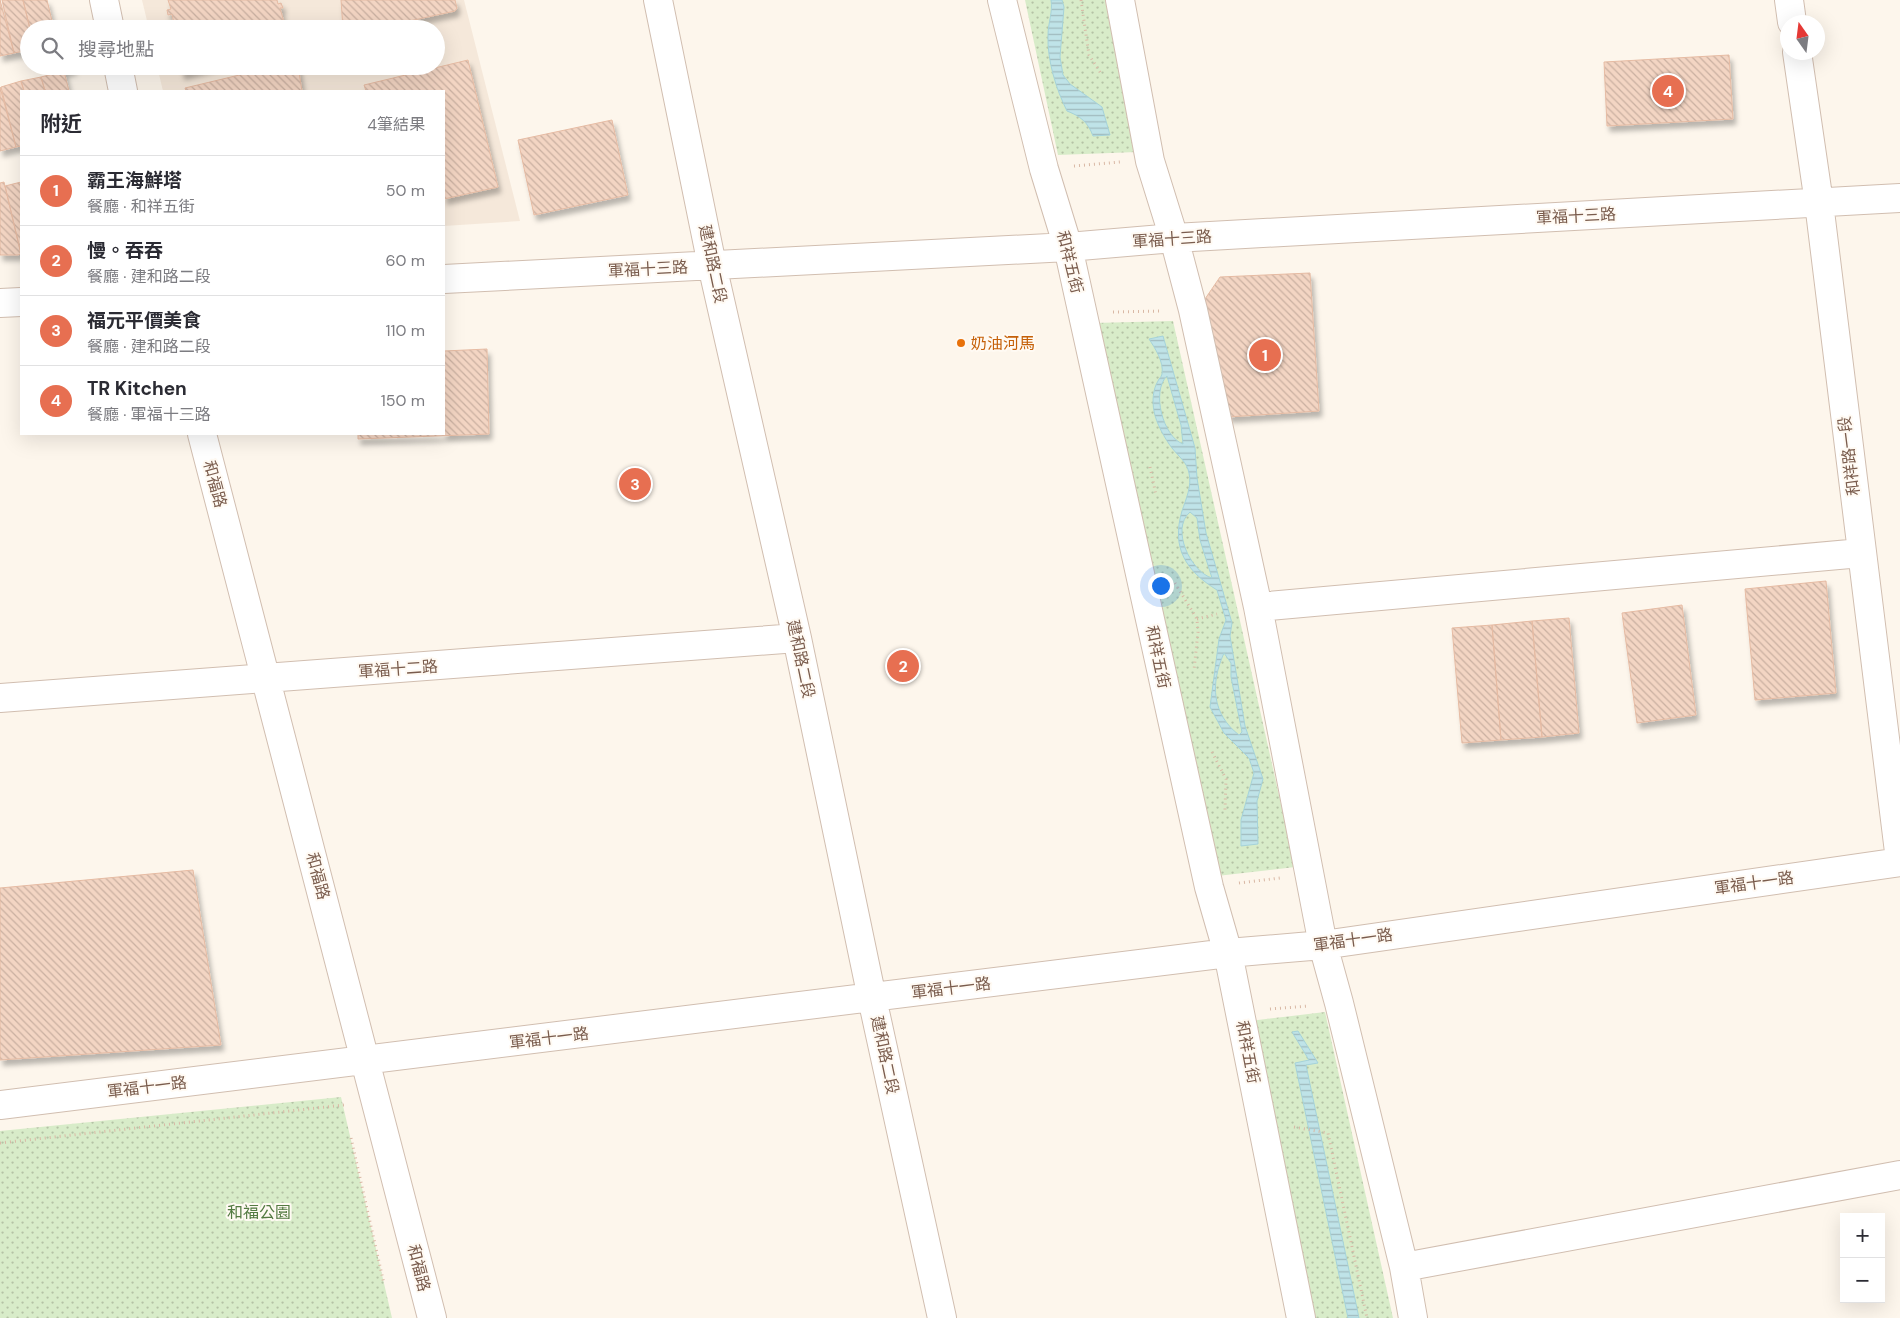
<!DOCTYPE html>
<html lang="zh-TW">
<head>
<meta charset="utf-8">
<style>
  :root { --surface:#fff; --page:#f7f7f7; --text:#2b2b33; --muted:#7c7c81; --line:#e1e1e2; --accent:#e76f51 }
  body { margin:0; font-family:"DM Sans","Noto Sans TC",sans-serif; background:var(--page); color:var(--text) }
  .controls { position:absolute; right:15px; bottom:15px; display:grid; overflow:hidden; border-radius:0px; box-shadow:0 5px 20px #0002 }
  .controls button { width:45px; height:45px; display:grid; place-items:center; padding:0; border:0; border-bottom:1px solid var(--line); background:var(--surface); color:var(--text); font:25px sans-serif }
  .compass { position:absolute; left:1780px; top:15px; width:45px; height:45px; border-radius:50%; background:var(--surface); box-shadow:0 5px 20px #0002; rotate:346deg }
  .you { position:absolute; left:1160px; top:585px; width:18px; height:18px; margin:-12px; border:4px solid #fff; border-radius:50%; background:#1a73e8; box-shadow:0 0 0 8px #1a73e833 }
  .badge { display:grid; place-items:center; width:32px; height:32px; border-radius:50%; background:var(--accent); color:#fff; font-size:16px; font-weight:700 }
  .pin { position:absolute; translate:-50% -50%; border:2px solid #fff; box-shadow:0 1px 5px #0006 }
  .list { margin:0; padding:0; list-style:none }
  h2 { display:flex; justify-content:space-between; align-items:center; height:65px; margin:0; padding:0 20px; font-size:21px }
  h2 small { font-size:16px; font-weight:400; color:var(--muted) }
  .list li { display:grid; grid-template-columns:32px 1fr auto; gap:15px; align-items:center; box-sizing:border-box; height:70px; padding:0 20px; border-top:1px solid var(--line) }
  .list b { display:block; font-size:19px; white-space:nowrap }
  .list p { margin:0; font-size:16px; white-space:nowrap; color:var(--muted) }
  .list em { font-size:16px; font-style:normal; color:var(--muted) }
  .icon { flex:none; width:28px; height:28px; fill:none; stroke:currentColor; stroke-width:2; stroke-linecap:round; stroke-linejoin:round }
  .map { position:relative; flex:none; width:1900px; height:1318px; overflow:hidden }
  .search { position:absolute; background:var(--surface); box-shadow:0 5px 20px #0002; left:20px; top:20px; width:425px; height:55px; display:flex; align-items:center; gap:12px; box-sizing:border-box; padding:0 18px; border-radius:28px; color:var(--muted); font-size:19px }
  .panel { position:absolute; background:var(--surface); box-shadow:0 5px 20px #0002; left:20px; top:90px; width:425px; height:345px; border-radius:0px }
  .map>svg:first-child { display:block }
  .residential { fill:#f5e8da }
  .grass { fill:url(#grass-dots) }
  .water { fill:url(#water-rules); stroke:#a5d3da; fill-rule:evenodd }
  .building { fill:url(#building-back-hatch); stroke:#e6bba3; filter:url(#shadow) }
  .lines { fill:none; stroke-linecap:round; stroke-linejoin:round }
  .minor-casing { stroke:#d1beb0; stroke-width:30 }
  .path { stroke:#d9b8a5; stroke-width:3; stroke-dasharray:1 4; stroke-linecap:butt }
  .minor { stroke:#fff; stroke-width:28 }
  .food-dot { fill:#e8710a; stroke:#fffaf3; stroke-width:2 }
  .labels { text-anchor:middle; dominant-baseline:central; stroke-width:4; stroke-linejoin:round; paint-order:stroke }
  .street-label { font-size:16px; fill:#7a5c4d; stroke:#fffaf3 }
  .food-label { font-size:16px; fill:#c56008; stroke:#fffaf3; text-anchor:start }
  .park-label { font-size:16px; fill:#537a41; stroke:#fffaf3 }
</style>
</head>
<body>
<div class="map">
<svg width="1900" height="1318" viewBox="0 0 1900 1318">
  <defs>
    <pattern id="grass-dots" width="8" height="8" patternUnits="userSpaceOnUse" patternTransform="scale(1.25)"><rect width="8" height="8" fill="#d8ecc9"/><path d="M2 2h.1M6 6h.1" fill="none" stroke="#b4c2a5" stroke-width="1.8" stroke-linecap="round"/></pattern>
    <pattern id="water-rules" width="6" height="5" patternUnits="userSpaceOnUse" patternTransform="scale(1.25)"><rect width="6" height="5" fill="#bfe3e8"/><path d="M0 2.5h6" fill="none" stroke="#a0bbbe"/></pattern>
    <pattern id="building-back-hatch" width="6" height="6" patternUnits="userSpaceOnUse" patternTransform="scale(1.25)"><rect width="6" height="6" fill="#f3d5c3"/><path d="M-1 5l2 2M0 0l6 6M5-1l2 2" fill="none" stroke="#cab0a1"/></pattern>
    <filter id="shadow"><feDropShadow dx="3" dy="5.5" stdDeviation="2.5" flood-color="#0004"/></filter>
  </defs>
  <rect width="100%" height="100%" fill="#fdf6ec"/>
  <!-- residential -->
  <path class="residential" d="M 142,0 L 464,0 L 520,221 L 444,226 L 444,91 L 163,91 L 157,66 L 436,66 L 436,29 L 149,29 Z"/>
  <!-- grass -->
  <path class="grass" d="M 1025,0 L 1105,0 L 1137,152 L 1058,155 Z
    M 1173,321 L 1295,867 L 1217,876 L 1094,323 Z
    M 1325,1012 L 1393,1318 L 1315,1318 L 1250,1021 Z
    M 341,1097 L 392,1318 L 0,1318 L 0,1131 Z"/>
  <!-- water -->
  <path class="water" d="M 1051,0 L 1062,0 L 1064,7 L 1060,57 L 1063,75 L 1070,84 L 1102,107 L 1110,135 L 1093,136 C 1088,122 1080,116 1067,111 C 1056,89 1047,60 1048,35 C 1048,23 1053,12 1051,0 Z
    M 1163,336 L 1195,448 L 1197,478 L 1206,533 L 1232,623 L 1230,636 L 1245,726 L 1263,779 L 1257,801 L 1258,844 L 1241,846 L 1241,820 L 1254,773 L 1249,758 L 1224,733 L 1210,707 L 1219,639 L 1226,620 L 1217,590 C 1186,571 1171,548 1182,511 C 1186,499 1192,486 1189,473 C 1187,462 1179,457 1172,448 C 1165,439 1156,423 1154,411 C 1152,401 1153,389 1158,381 C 1159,378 1161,378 1162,374 C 1164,362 1155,348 1149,339 ZM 1167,376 L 1181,425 L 1183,444 C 1163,437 1151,391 1167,376 ZM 1190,512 L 1197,518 L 1200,540 L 1212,578 C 1191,572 1170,529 1190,512 ZM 1224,653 L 1231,663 L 1231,677 L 1242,732 L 1239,735 C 1212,714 1210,684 1224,653 Z
    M 1298,1031 L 1318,1063 L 1306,1065 L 1359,1318 L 1348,1318 L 1295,1063 L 1309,1060 L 1292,1032 Z"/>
  <!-- building -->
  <path class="building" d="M 0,0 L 14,53 L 0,56 Z
    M 2,0 L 23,0 L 30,29 L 29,50 L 14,53 Z
    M 23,0 L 47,0 L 54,29 L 30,29 Z
    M 168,0 L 277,0 L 278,4 L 281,3 L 283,8 L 280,8 L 286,29 L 175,29 L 172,14 L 168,15 L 167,10 L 171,9 Z
    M 341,0 L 455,0 L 457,8 L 455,11 L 373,29 L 343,29 Z
    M 1729,55 L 1733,119 L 1607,126 L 1604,62 Z
    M 468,60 L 498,187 L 444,199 L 444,91 L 366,91 L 364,85 Z
    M 58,66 L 73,66 L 74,69 L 59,73 Z
    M 180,66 L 214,66 L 182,74 Z
    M 277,66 L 298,66 L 302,91 L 186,91 L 185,88 Z
    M 64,71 L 69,91 L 45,91 L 41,77 Z
    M 41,77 L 45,91 L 24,91 L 21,81 Z
    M 21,81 L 24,91 L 21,91 L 21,146 L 16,147 L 1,87 Z
    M 0,87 L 16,147 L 0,151 Z
    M 612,120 L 628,195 L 534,215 L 518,140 Z
    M 4,182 L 21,254 L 18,255 L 0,255 L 0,183 Z
    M 21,182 L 21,254 L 5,186 Z
    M 1310,273 L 1319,411 L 1228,417 L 1205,299 L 1220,277 Z
    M 487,349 L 489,434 L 358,439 L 358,434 L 444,434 L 444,351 Z
    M 1826,581 L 1836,693 L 1755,700 L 1745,589 Z
    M 1682,605 L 1696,715 L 1637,723 L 1622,613 Z
    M 1569,618 L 1579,733 L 1542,737 L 1532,621 Z
    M 1532,621 L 1542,737 L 1501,740 L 1492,625 Z
    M 1492,625 L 1501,740 L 1462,743 L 1452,628 Z
    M 193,870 L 221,1045 L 0,1060 L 0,888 Z"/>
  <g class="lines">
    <!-- minor casing -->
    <g class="minor-casing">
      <path id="minor" d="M 104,0 L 110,29
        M 658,0 L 712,265 L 797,638 L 872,998 L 942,1318
        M 1002,0 L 1044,169 L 1068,247 L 1209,887 L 1228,953 L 1301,1318
        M 1120,0 L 1150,161 L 1174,238 L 1193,310 L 1258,607 L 1323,945 L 1339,1003 L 1404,1267 L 1413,1318
        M 1789,0 L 1792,22
        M 1797,52 L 1819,203 L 1900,860
        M 118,66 L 123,91
        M 444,279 L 1068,247 L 1174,238 L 1900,198
        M 0,303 L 21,302
        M 202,434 L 432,1318
        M 1258,607 L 1861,553
        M 0,698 L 797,638
        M 0,1105 L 1228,953 L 1323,945 L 1900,862
        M 1404,1267 L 1900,1175"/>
    </g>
    <!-- path -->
    <path class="path" d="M 1081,0 L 1089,55 L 1102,75
      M 1074,166 L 1120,162
      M 1113,312 L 1162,311
      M 1150,467 L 1156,495
      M 1175,583 L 1197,619 L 1198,632 L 1194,670
      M 1197,619 L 1217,614
      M 1212,752 L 1226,779 L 1225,810
      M 1239,883 L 1280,878
      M 1270,1009 L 1309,1006
      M 1294,1127 L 1328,1133 L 1367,1318
      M 351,1138 L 384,1284
      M 0,1143 L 344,1105"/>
    <!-- minor -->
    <use href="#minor" class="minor"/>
  </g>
  <!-- markers -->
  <circle class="food-dot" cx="961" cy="343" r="5"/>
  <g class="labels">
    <!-- street labels -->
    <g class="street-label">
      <text transform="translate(1576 216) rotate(-3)">軍福十三路</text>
      <text transform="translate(1172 239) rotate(-4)">軍福十三路</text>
      <text transform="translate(1070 262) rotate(76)">和祥五街</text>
      <text transform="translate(713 264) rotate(78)">建和路二段</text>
      <text transform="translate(648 269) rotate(-3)">軍福十三路</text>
      <text transform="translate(1849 456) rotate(-97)">和祥路一段</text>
      <text transform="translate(215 484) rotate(75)">和福路</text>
      <text transform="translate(1158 657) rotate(78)">和祥五街</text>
      <text transform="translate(801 659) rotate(78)">建和路二段</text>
      <text transform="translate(398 669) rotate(-4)">軍福十二路</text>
      <text transform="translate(318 876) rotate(75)">和福路</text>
      <text transform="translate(1754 883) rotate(-8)">軍福十一路</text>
      <text transform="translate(1353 940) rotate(-8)">軍福十一路</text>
      <text transform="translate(951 988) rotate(-7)">軍福十一路</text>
      <text transform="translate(549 1038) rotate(-7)">軍福十一路</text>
      <text transform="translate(1248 1052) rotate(79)">和祥五街</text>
      <text transform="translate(885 1055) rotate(78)">建和路二段</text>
      <text transform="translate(147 1087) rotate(-7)">軍福十一路</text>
      <text transform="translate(419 1268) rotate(76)">和福路</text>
    </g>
    <!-- food labels -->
    <g class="food-label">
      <text x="971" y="343">奶油河馬</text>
    </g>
    <!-- park labels -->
    <g class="park-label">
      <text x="259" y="1212">和福公園</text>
    </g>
  </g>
</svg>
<div class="controls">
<button>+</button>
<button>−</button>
</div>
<svg class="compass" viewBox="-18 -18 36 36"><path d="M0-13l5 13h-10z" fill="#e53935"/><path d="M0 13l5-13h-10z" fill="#7c7c81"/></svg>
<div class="you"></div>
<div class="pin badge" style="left:1265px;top:355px">1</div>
<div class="pin badge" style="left:903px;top:666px">2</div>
<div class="pin badge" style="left:635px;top:484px">3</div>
<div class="pin badge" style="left:1668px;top:91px">4</div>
<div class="search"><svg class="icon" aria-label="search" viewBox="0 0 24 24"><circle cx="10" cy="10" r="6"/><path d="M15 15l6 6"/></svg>搜尋地點</div>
<section class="panel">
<h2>附近<small>4筆結果</small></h2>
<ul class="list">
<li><span class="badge">1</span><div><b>霸王海鮮塔</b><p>餐廳 · 和祥五街</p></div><em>50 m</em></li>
<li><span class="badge">2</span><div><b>慢。吞吞</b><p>餐廳 · 建和路二段</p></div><em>60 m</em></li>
<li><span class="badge">3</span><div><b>福元平價美食</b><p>餐廳 · 建和路二段</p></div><em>110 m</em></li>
<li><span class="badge">4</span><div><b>TR Kitchen</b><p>餐廳 · 軍福十三路</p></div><em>150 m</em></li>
</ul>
</section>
</div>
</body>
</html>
